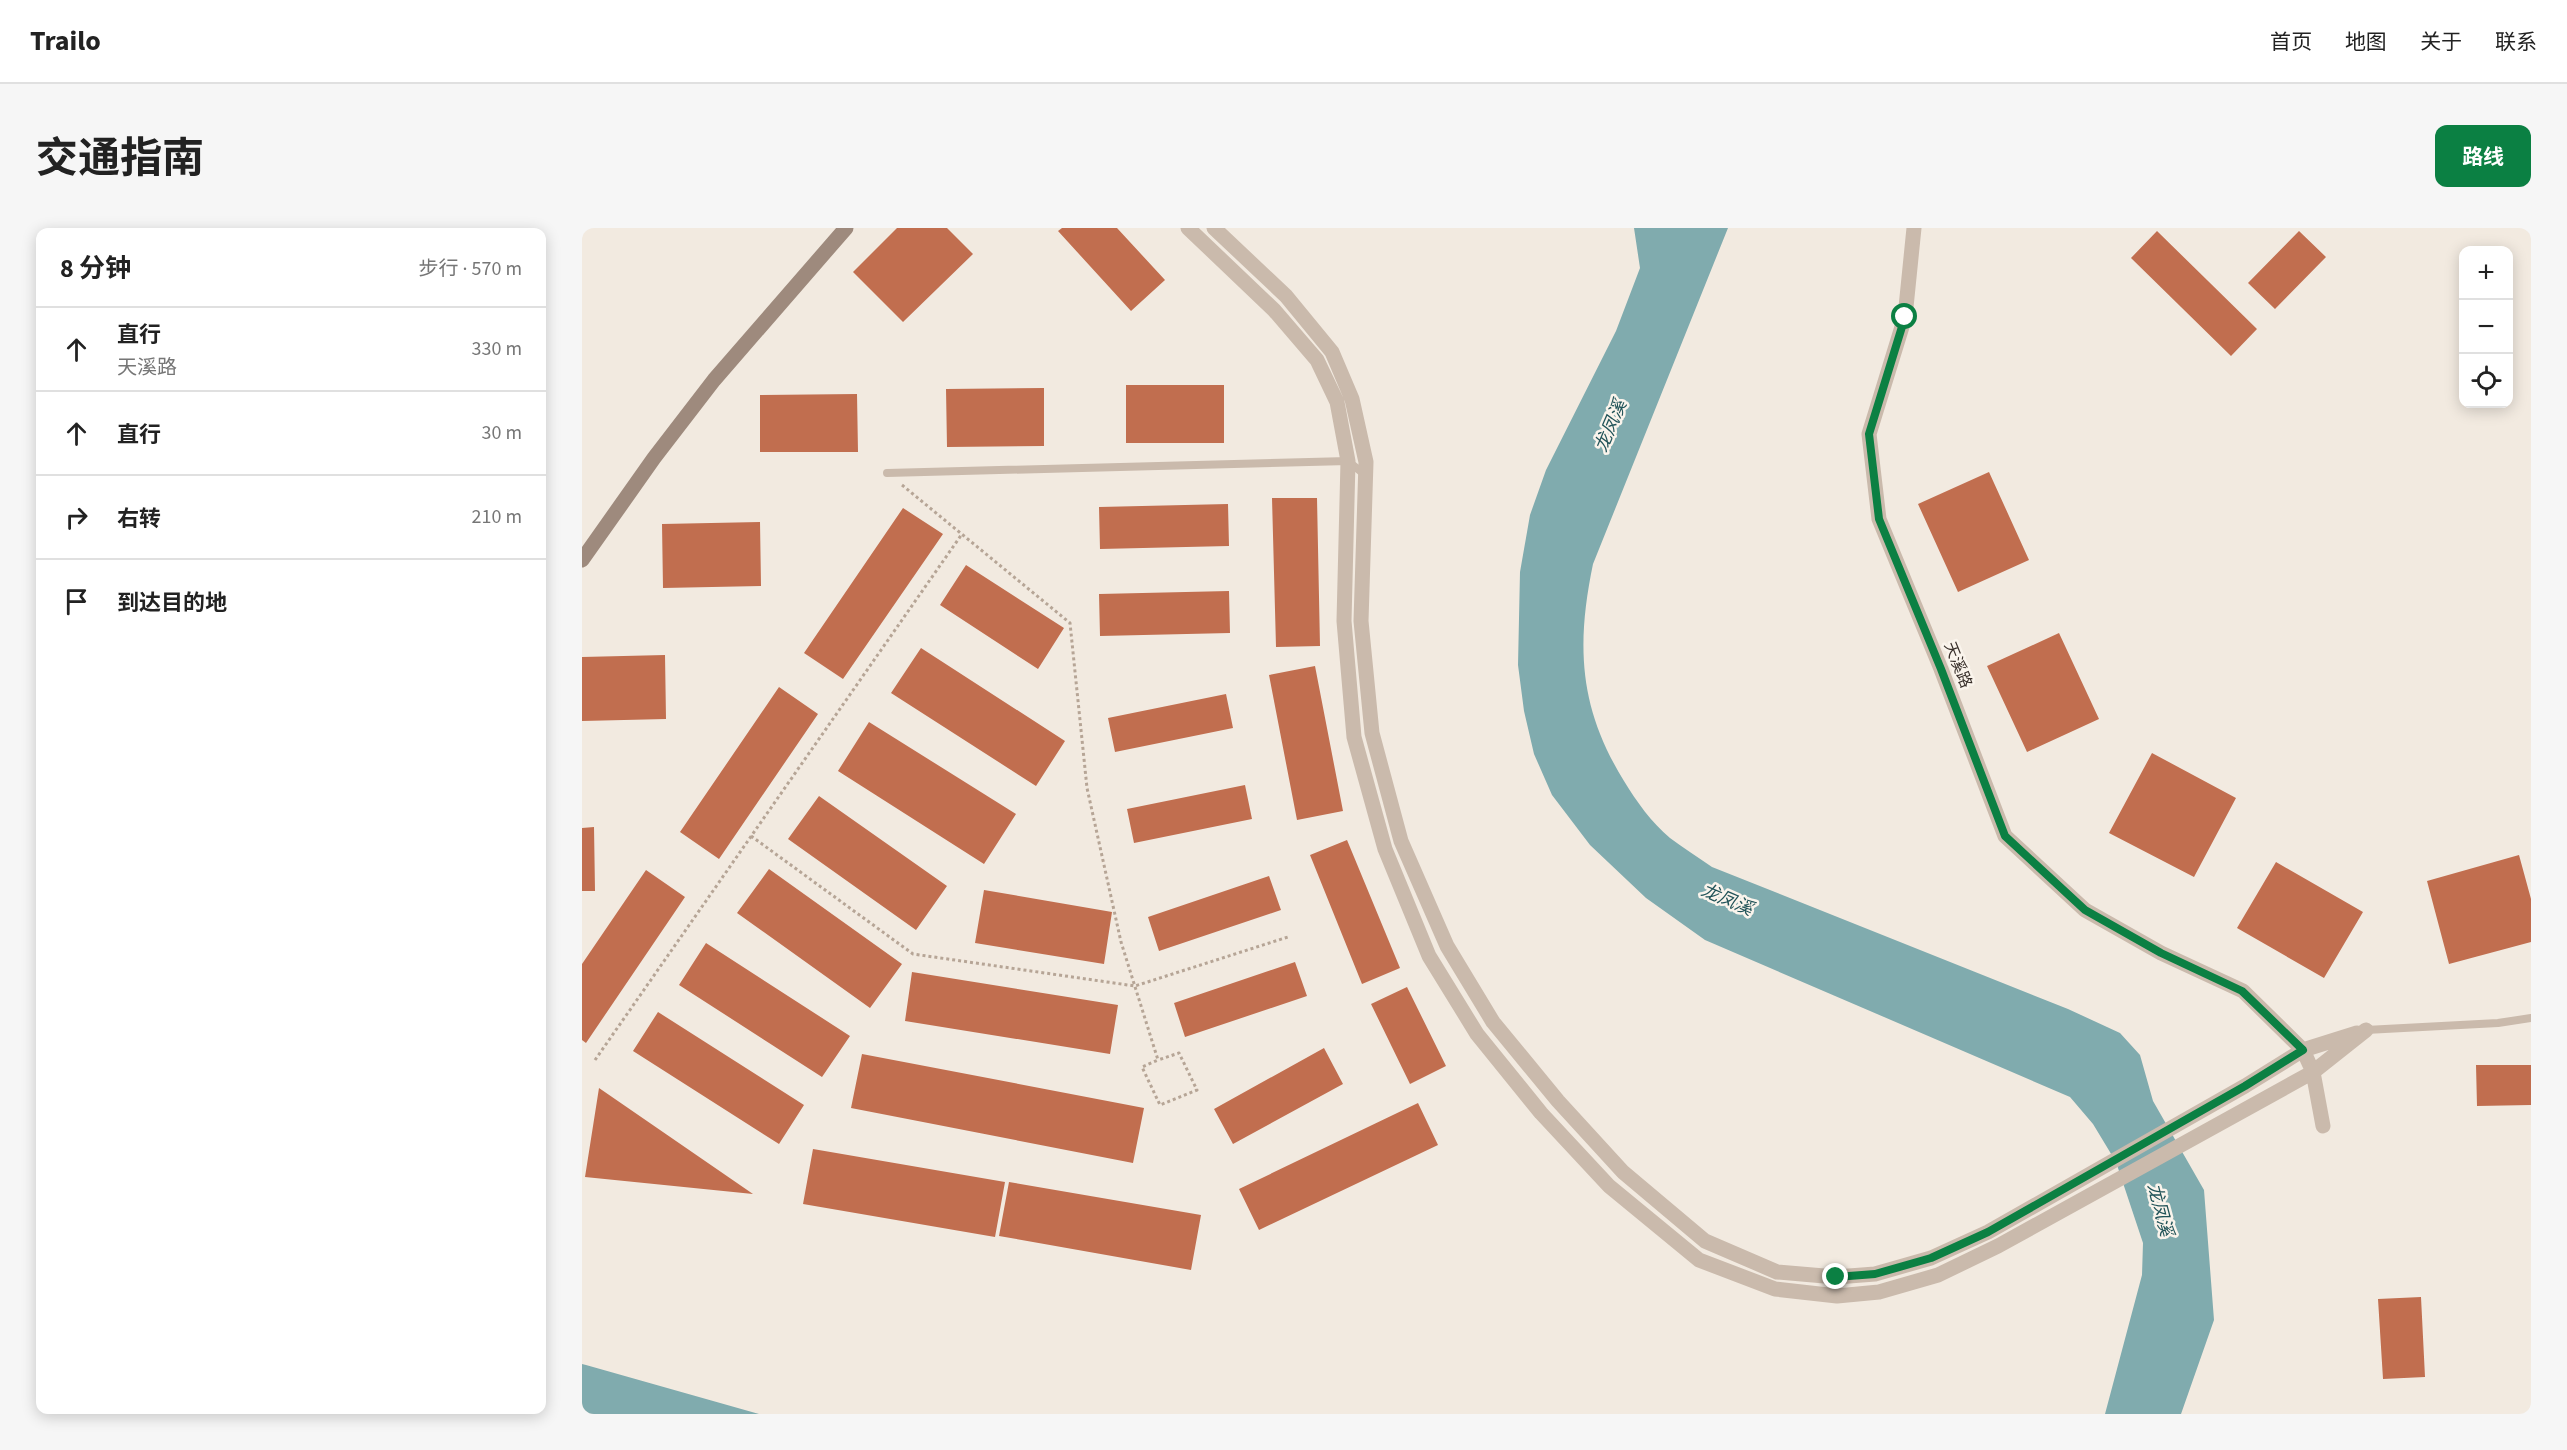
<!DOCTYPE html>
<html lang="zh">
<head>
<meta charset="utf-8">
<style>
  :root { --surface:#fff; --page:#f6f6f6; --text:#222; --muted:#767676; --line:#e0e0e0; --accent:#0b8043 }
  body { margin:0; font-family:"Source Sans 3","Noto Sans SC",sans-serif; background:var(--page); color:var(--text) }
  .controls { position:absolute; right:18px; top:18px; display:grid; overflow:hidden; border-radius:12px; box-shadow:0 3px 15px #0003 }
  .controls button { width:54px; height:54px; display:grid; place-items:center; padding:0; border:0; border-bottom:2px solid var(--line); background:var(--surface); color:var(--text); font:30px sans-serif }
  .stop { position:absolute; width:18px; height:18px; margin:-14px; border:4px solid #0b8043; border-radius:50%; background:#fff }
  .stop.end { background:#0b8043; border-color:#fff; box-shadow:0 2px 6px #0008 }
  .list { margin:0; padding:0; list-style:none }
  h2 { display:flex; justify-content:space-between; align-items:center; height:78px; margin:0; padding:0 24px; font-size:26px }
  h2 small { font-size:20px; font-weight:400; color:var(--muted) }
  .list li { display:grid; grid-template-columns:39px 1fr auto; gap:18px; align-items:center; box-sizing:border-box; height:84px; padding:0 24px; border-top:2px solid var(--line) }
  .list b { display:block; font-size:22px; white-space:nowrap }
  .list p { margin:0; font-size:20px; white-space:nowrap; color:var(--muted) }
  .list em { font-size:20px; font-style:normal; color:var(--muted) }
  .icon { flex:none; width:33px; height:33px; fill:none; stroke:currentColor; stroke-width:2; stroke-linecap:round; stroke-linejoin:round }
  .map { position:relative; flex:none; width:1949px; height:1186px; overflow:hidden; border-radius:12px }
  header { display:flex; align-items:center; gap:36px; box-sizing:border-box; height:84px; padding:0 30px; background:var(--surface); border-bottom:2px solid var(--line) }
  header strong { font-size:28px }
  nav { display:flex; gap:33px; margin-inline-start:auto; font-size:21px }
  .intro { display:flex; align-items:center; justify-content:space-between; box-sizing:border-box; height:144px; padding:0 36px }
  h1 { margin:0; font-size:42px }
  .button { padding:15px 27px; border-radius:12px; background:var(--accent); color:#fff; font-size:21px; font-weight:700 }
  main { display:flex; gap:36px; padding:0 36px }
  aside { flex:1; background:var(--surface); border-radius:12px; box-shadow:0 3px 15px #0003 }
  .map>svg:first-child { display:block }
  .water { fill:#80abae }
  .building { fill:#c16e4f }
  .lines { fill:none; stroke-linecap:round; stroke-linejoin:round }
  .path { stroke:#b6a596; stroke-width:3; stroke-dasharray:3 3; stroke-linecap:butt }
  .lane { stroke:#cabaac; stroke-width:8 }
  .street { stroke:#cabaac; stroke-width:15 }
  .secondary { stroke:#9e8a7d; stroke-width:15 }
  .route { stroke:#0b8043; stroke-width:8 }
  .labels { text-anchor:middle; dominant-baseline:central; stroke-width:5; stroke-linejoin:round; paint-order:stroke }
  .street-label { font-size:16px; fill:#382f2a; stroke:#faf4ec }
  .water-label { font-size:18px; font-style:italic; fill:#215358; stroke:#faf4ec }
</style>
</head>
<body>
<header>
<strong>Trailo</strong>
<nav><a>首页</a><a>地图</a><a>关于</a><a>联系</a></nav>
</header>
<div class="intro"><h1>交通指南</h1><a class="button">路线</a></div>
<main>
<aside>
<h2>8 分钟<small>步行 · 570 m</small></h2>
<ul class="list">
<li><svg class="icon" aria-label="ahead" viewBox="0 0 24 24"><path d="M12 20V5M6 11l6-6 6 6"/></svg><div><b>直行</b><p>天溪路</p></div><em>330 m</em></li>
<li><svg class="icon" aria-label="ahead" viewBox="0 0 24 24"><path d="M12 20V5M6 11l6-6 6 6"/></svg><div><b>直行</b></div><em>30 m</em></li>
<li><svg class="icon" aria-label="right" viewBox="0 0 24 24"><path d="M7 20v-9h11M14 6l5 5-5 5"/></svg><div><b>右转</b></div><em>210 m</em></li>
<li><svg class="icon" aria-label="arrive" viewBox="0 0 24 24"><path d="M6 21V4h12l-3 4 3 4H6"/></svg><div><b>到达目的地</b></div></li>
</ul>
</aside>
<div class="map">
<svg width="1949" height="1186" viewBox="0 0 1949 1186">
  <rect width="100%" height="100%" fill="#f2eae0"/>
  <!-- water -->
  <path class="water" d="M 1052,0 L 1146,0 L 1011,336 C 994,418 997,480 1042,553 C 1054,573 1070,595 1088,610 C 1101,620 1116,629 1130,639 L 1486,781 L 1538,805 L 1558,827 L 1571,873 L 1622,962 L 1632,1092 L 1599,1186 L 1523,1186 L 1560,1047 L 1561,1015 L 1534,934 L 1511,896 L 1488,869 L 1123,712 L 1064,670 L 1008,617 L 970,567 L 952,526 L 942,483 L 936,437 L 938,344 L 948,287 L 964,242 L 1034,103 L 1058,40 Z
    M 0,1136 L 4,1137 L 177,1186 L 0,1186 Z"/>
  <!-- building -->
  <path class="building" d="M 315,0 L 365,0 L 391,26 L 321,94 L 271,44 Z
    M 480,0 L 535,0 L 583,52 L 549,83 L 476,3 Z
    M 1575,3 L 1675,101 L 1649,128 L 1549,30 Z
    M 1717,3 L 1744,29 L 1693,81 L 1666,55 Z
    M 544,157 L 642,157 L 642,215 L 544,215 Z
    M 462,160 L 462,218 L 365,219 L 364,161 Z
    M 275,166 L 276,224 L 178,224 L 178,167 Z
    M 1407,244 L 1447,332 L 1376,364 L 1336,276 Z
    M 690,270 L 735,270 L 738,418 L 694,419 Z
    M 646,276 L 647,318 L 518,321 L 517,279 Z
    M 321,280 L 361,306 L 261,451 L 222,425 Z
    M 178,294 L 179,358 L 81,360 L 80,296 Z
    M 384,337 L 482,400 L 456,441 L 358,377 Z
    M 647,363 L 648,405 L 518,408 L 517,366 Z
    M 1477,405 L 1517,491 L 1445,524 L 1405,438 Z
    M 339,420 L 483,513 L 454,558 L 309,465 Z
    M 83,427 L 84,491 L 0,493 L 0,429 Z
    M 733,438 L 761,583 L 715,592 L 687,447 Z
    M 197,459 L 236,486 L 137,631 L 98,604 Z
    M 644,466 L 651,500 L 533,524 L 526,490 Z
    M 287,494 L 434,586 L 402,636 L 256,543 Z
    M 1570,525 L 1654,570 L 1612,649 L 1527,605 Z
    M 663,557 L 670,591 L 552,615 L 545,581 Z
    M 237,568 L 365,658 L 334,702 L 206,611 Z
    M 12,599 L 13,663 L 0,663 L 0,600 Z
    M 765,612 L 818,740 L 780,756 L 728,627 Z
    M 1937,627 L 1949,671 L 1949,714 L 1867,736 L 1845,653 Z
    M 1694,634 L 1781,684 L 1742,750 L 1655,700 Z
    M 187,641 L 320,736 L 288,780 L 155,685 Z
    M 64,642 L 103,669 L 4,815 L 0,812 L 0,736 Z
    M 687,648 L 699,682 L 577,723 L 566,689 Z
    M 402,662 L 530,684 L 522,736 L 393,715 Z
    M 124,715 L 268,808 L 240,849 L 97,757 Z
    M 713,734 L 725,768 L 603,809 L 592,775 Z
    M 330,744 L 536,777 L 528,826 L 323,793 Z
    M 825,759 L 864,838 L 828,856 L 789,776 Z
    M 76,784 L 222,877 L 197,916 L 51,823 Z
    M 742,820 L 761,856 L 651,916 L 632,881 Z
    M 280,826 L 562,880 L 551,935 L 269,880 Z
    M 1894,837 L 1949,837 L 1949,877 L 1895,878 Z
    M 17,860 L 171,966 L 3,949 Z
    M 836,875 L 856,917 L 677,1002 L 657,961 Z
    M 231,921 L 423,954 L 413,1009 L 221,976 Z
    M 427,954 L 619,987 L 609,1042 L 417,1008 Z
    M 1839,1069 L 1843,1149 L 1801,1151 L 1796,1071 Z"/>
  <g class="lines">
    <!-- path -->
    <path class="path" d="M 320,257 L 488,395 L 505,560 L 539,714 L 576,832 L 560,839 L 578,877 L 615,862 L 597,825 L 576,832
      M 169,608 L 331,726 L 553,758 L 706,709
      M 13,832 L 380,306"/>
    <!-- lane -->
    <path class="lane" d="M 305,245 L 766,233 L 783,247
      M 1784,802 L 1916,795 L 1949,790"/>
    <!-- street -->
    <path class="street" d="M 606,0 L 692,82 L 735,132 L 755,174 L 766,233 L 762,393 L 772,509 L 803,621 L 847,728 L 895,806 L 959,885 L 1027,958 L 1117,1032 L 1193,1061 L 1255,1068 L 1297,1064 L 1356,1047 L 1416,1018 L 1731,844 L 1784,802
      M 632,0 L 704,68 L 750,124 L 770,171 L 784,234 L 779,393 L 790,505 L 819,613 L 865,718 L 911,794 L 976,873 L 1041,944 L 1123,1013 L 1195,1044 L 1254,1049 L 1293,1046 L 1349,1030 L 1406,1004 L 1663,858 L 1721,822 L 1775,805
      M 1332,0 L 1323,89 L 1287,206 L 1297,291 L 1359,441 L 1423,608 L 1503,682 L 1579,725 L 1661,763 L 1721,822 L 1731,844 L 1741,898"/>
    <!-- secondary -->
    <path class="secondary" d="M 0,332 L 72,230 L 132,152 L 264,0"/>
  </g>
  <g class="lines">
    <!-- route -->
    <path class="route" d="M 1254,1049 L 1293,1046 L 1349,1030 L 1406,1004 L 1663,858 L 1721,822 L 1660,763 L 1579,725 L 1503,682 L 1423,608 L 1359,441 L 1297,291 L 1287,206 L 1323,89"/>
  </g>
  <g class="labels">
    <!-- street labels -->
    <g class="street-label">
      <text transform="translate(1376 437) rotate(68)">天溪路</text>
    </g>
    <!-- water labels -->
    <g class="water-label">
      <text transform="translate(1029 198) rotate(-67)">龙凤溪</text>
      <text transform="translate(1145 672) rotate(23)">龙凤溪</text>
      <text transform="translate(1578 982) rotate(75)">龙凤溪</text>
    </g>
  </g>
</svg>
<div class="controls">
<button>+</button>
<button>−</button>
<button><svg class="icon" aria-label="locate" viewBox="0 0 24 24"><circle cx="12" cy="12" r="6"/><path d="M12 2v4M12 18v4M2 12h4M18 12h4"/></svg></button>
</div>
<div class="stop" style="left:1323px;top:89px"></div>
<div class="stop end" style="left:1254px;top:1049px"></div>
</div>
</main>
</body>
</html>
